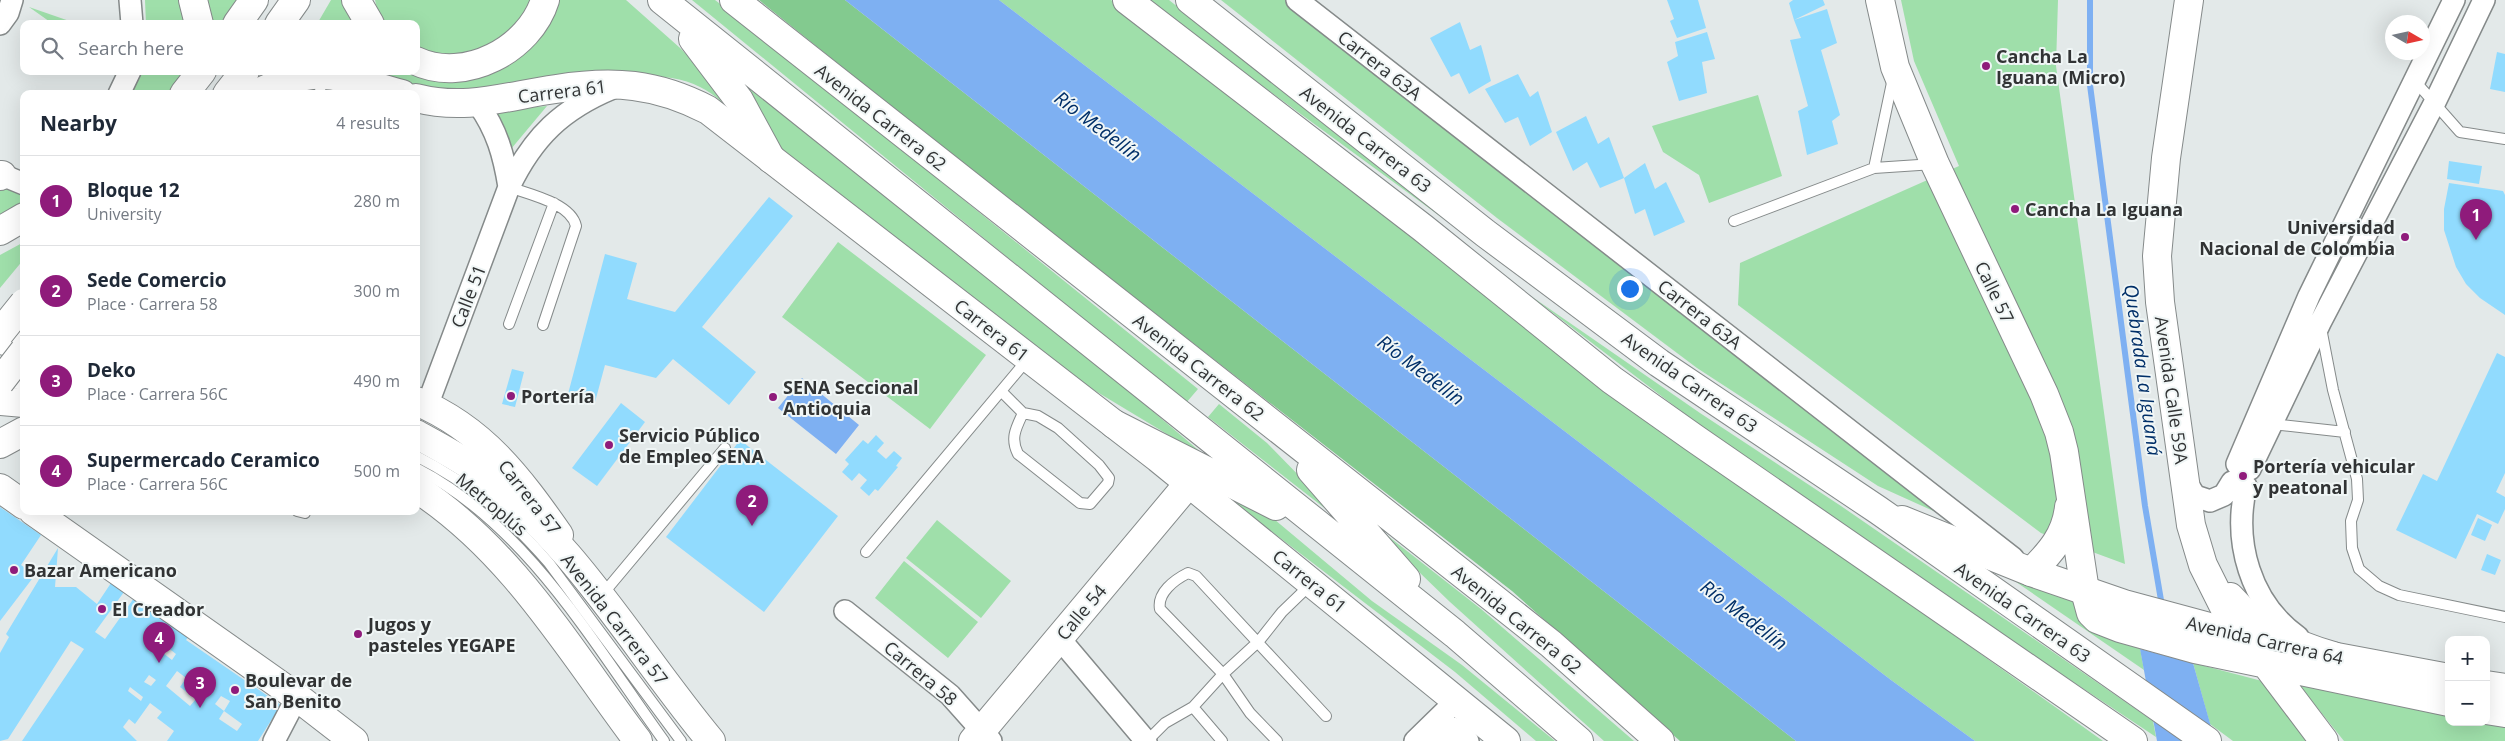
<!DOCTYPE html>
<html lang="en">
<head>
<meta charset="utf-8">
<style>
  :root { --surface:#fff; --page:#f6f6f7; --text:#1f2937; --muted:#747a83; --line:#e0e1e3; --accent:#8f1b7b }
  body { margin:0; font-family:"Open Sans",sans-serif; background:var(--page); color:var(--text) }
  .controls { position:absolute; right:15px; bottom:15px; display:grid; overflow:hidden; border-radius:10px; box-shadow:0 5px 20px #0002 }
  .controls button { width:45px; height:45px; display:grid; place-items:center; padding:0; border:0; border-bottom:1px solid var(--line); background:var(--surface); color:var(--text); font:25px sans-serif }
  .compass { position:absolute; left:2385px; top:15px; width:45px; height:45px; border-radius:50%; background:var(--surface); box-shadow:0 5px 20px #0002; rotate:99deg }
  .you { position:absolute; left:1629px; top:288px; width:18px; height:18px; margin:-12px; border:4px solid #fff; border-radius:50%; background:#1a73e8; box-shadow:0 0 0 8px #1a73e833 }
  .badge { display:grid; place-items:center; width:32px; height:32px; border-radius:50%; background:var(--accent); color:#fff; font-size:16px; font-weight:700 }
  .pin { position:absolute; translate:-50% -41px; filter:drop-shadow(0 1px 2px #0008) }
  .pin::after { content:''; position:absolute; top:26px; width:18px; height:15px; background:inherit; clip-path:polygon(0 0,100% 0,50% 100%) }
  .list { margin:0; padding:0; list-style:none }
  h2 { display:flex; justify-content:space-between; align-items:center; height:65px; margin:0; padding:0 20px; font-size:21px }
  h2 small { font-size:16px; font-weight:400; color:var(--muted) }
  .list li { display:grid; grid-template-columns:32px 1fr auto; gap:15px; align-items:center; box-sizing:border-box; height:90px; padding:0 20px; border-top:1px solid var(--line) }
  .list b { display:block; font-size:19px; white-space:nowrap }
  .list p { margin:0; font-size:16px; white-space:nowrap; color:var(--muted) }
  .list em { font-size:16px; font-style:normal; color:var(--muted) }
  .icon { flex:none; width:28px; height:28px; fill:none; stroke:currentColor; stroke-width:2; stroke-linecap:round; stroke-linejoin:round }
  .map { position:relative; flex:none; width:2505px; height:741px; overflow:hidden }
  .search { position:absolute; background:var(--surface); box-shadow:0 5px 20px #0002; left:20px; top:20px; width:400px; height:55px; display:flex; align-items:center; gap:12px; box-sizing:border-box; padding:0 18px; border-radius:10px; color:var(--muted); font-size:19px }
  .panel { position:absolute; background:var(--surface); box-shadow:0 5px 20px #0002; left:20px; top:90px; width:400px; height:425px; border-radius:10px }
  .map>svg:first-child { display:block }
  .green { fill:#9fdfaa }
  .forest { fill:#83ca8f }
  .water { fill:#7eb0f2 }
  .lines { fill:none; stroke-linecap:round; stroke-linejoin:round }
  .stream { stroke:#7eb0f2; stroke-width:6 }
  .building { fill:#91dbfe; fill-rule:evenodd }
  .lane-casing { stroke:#858a8a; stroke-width:12 }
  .street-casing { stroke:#858a8a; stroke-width:24 }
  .secondary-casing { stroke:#858a8a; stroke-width:30 }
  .primary-casing { stroke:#858a8a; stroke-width:30 }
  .highway-casing { stroke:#858a8a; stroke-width:30 }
  .lane { stroke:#fff; stroke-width:10 }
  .street { stroke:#fff; stroke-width:21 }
  .secondary { stroke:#fff; stroke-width:28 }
  .primary { stroke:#fff; stroke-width:28 }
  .highway { stroke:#fff; stroke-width:28 }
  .secondary-bridge-casing { stroke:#858a8a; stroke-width:30; stroke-linecap:butt }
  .secondary-bridge { stroke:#fff; stroke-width:28 }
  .poi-dot { fill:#8f1b7b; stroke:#f0f6f6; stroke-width:2 }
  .labels { text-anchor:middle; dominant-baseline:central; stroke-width:4; stroke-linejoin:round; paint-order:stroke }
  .poi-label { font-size:18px; font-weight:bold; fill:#313334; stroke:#f0f6f6; text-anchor:start }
  .street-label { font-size:18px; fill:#313334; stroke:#f0f6f6 }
  .water-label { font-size:19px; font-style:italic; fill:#002f68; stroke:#f0f6f6 }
</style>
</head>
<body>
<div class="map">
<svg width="2505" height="741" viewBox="0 0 2505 741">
  <rect width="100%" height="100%" fill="#e3e9e9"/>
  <!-- green -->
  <path class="green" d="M 145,0 L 181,0 L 188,24 L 146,24 Z
    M 206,0 L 237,0 L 220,24 L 210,24 Z
    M 331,0 L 345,0 L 356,24 L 317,24 Z
    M 375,0 L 534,0 L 517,33 L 469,58 L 443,57 L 416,48 L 416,24 L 385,24 L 378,13 Z
    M 554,0 L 626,0 L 679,47 L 719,86 L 742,119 C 729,109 715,94 700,87 C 643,58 524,93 459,96 C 430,97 398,82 372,71 L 416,71 L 468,78 Z
    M 692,0 L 715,0 L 741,20 L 1198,389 L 1186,403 Z
    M 999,0 L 1111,0 L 1643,414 L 2103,741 L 1975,741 L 1891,680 Z
    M 1145,0 L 1169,0 L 1467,236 Z
    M 1221,0 L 1285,0 L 1960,523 L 1878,486 L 1697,368 L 1497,218 Z
    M 1901,0 L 2058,0 L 2056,66 L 2125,564 L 2041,533 L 1738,305 L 1740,263 L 1959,166 L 1914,61 Z
    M 29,7 L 78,24 L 53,24 Z
    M 142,71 L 186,71 L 169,94 L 127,94 L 139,79 Z
    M 735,76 L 1123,386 L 1210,460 L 1044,360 L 794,170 Z
    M 1758,95 L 1782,176 L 1709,203 L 1699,175 L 1663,152 L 1652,126 Z
    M 547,106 L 511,149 L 493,111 Z
    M 0,189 L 24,191 L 24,207 L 0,221 Z
    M 24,242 L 24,259 L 0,288 L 0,255 Z
    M 838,242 L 986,355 L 930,429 L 782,317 Z
    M 1528,294 L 1700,413 L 1841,506 L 2153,721 L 2156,737 L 1896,564 L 1694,421 Z
    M 1219,404 L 1267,443 L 1350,528 L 1208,417 Z
    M 1199,476 L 1269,515 L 1372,601 L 1462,665 L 1555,741 L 1536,741 L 1455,672 Z
    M 1356,511 L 1481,609 L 1634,741 L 1604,741 L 1450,602 Z
    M 937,520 L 1011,581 L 981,618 L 906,558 Z
    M 904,561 L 978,622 L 948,658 L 875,598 Z
    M 2003,573 L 2076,597 L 2090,627 L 2140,648 L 2144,670 Z
    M 2193,663 L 2262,681 L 2309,741 L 2233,741 L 2210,724 Z
    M 2299,685 L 2449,715 L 2449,722 L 2486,722 L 2505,726 L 2505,741 L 2344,741 Z"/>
  <!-- forest -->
  <path class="forest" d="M 759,0 L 845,0 L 1796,741 L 1680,741 L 1512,591 L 968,168 Z"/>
  <!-- water -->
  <path class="water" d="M 845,0 L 999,0 L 1891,680 L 1975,741 L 1796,741 Z
    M 802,378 L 859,425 L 836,454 L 778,408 Z
    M 2140,649 L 2193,663 L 2215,741 L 2157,741 Z"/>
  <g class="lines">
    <!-- stream -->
    <path class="stream" d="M 2090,0 L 2090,85 L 2145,506 L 2162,606"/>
  </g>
  <!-- building -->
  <path class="building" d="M 1667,0 L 1698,0 L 1706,28 L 1677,38 L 1670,21 L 1674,19 Z
    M 1793,0 L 1823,0 L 1825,5 L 1794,20 L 1827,9 L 1837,43 L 1821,50 L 1840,115 L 1832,121 L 1838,144 L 1807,155 L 1798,111 L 1808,106 L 1790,40 L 1801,38 L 1794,20 L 1789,3 Z
    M 1460,22 L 1470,50 L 1481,45 L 1491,81 L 1469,94 L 1459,73 L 1451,77 L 1430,38 Z
    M 1707,32 L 1715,59 L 1702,62 L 1707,93 L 1679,101 L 1667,62 L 1678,56 L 1675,42 Z
    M 2497,52 L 2505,54 L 2505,92 L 2490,89 Z
    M 1518,74 L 1530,97 L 1538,91 L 1552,132 L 1530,146 L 1518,117 L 1505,123 L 1485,89 Z
    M 1586,116 L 1598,144 L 1609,137 L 1624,178 L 1600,188 L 1587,162 L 1573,171 L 1556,132 Z
    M 2449,161 L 2482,166 L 2479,184 L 2447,179 Z
    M 1645,163 L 1655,189 L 1666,182 L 1685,222 L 1654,236 L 1645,209 L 1635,214 L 1624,178 Z
    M 2449,183 L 2503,191 L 2505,195 L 2505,315 L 2480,298 L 2466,284 L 2456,267 L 2444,230 L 2444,209 Z
    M 769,197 L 793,216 L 702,327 L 756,372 L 729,405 L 673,359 L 656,378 L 605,365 L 595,402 L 568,394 L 605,254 L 637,263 L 627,299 L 675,312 Z
    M 2497,353 L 2505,357 L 2505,473 L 2496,492 L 2505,497 L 2505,509 L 2498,524 L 2477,514 L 2456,559 L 2396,530 L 2423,474 L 2437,481 Z
    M 512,369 L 524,372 L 515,407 L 502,404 Z
    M 621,403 L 645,422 L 597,486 L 572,468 Z
    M 876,435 L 884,443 L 877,451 L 886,459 L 894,451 L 902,458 L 896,466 L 898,467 L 878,491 L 875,489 L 869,496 L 860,488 L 867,480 L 859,473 L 852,481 L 842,472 L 849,464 L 845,460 L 863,440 L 868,444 Z
    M 740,440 L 838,516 L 764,612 L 666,537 Z
    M 0,507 L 41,535 L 21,565 L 35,575 L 0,621 Z
    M 2478,518 L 2492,525 L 2485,541 L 2471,535 Z
    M 58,548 L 55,587 L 76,587 L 97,604 L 113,580 L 124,592 L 95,632 L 105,639 L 134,598 L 189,636 L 186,640 L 281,705 L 258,741 L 167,741 L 174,731 L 157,718 L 162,712 L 150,703 L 135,724 L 129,719 L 123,727 L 137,741 L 22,741 L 84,649 L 71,641 L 8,739 L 0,741 L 0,653 L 9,637 L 6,634 ZM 167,647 L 176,654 L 172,660 L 163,653 ZM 177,671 L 186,678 L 180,687 L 196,699 L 190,706 L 166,686 ZM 149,675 L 156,680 L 151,686 L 144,682 ZM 130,687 L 143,697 L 141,701 L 128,691 ZM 221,696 L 230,701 L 224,711 L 215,704 ZM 224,711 L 242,724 L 237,731 L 219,719 Z
    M 2487,554 L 2501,560 L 2495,575 L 2481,570 Z"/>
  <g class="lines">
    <!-- lane casing -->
    <g class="lane-casing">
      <path id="lane" d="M 1893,78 L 1874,168 L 1934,164
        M 2414,80 L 2460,132 L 2505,139
        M 320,94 L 321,75
        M 509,187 C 528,194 571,203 576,226 L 543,325
        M 1734,221 L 1874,168
        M 509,324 L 554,203
        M 2321,328 L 2333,390 L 2357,479 L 2358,500 L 2351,521 L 2352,548 L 2359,569 L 2379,586 L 2399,595 L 2505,617
        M 0,349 L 20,354
        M 3,381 L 24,385
        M 1002,392 L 1023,413 L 1038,416 L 1058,428 L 1099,465 L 1109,478 L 1108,483 L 1090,504 L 1080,503 L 1018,454 C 1010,438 1016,428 1023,413
        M 2272,424 L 2345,432
        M 416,456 C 471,484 508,516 549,563 L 681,741
        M 416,468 C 526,524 594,644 664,741
        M 297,511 L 305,513
        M 866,552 L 1027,360
        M 602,595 L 725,448
        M 1193,707 L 1222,741
        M 1147,741 L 1165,723 L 1193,707 L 1223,674 L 1259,641 L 1282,612 L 1311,584
        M 1277,741 L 1250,713 L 1223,674 L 1160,609 C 1157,593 1174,580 1188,573 L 1196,576 L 1326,716"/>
    </g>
    <!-- street casing -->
    <g class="street-casing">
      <path id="street" d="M 130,0 L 132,24
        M 1297,0 L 2013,558
        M 0,24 L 8,13 L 12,0
        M 119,94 L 130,71
        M 478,104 C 497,130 504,156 509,187
        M 0,174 L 24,184
        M 427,406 L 509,187 C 533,137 562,109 613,88
        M 2237,464 L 2309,296 L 2454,0
        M 2250,469 L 2320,323 L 2434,104 L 2484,0
        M 2184,479 L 2195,496 L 2210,501 L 2224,495 L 2232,482
        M 2246,486 C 2233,542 2250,603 2298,637
        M 845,611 L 950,695 L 991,741
        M 1059,638 L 1146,741
        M 274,741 L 297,697
        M 1415,741 L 1457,700
        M 1440,741 L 1453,728 L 1468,741"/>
    </g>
    <!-- secondary casing -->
    <g class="secondary-casing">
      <path id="secondary" d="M 193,0 L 199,24
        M 237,24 L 254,0
        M 279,24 L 296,0
        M 184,94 L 202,71
        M 227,94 L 245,71
        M 256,94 C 321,61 338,77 402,94
        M 416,98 C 467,111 506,96 556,89 C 613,80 656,83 708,110 L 1158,458 L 1506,741
        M 416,401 C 483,429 519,478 559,535
        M 0,444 L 24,431
        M 0,488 L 24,505
        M 33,511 L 297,697 L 354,741
        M 973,741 L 1189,483"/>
    </g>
    <!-- primary casing -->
    <g class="primary-casing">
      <path id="primary" d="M 0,176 L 2,175
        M 0,231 L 24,217
        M 0,333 L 24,338
        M 0,401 L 24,403
        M 416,434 C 437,446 459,457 478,471 C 576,542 635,650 711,741
        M 416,488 C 513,551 570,651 638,741
        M 1902,520 L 2031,572 L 2124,604 L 2261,641
        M 2310,652 L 2449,678
        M 2486,685 L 2505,688"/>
    </g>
    <!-- highway casing -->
    <g class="highway-casing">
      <path id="highway" d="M 356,0 L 370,24
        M 662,0 L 1455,634 L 1579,741
        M 734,0 L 1507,609 L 1551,644 L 1660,741
        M 1127,0 L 1423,228 L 1612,380 L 1694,438 L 2133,741
        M 1190,0 L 1485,233 L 1659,363 L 1878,510 L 2207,741
        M 1880,0 L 1895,67 L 1935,164 L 2044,394 L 2059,432 L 2064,452 L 2085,591 L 2091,613 L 2097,619 L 2120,628 L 2195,649 L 2449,702
        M 2189,0 L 2166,158 L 2157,256 L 2160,302 L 2191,525 L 2203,565 L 2226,611 L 2324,741
        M 693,39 L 739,100 L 771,159
        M 416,61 C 465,84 530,49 545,0
        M 1114,424 L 1276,506
        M 1311,470 L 1406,579
        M 2031,572 C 2051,552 2066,535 2069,507
        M 2230,597 C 2256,628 2295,645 2333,656
        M 2486,710 L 2505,713"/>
    </g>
    <!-- lane -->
    <use href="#lane" class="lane"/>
    <!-- street -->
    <use href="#street" class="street"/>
    <!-- secondary -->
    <use href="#secondary" class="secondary"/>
    <!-- primary -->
    <use href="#primary" class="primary"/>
    <!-- highway -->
    <use href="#highway" class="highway"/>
    <!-- secondary-bridge casing -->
    <g class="secondary-bridge-casing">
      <path id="secondary-bridge" d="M 0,333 L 24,303
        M 0,382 L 24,351"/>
    </g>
    <!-- secondary-bridge -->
    <use href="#secondary-bridge" class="secondary-bridge"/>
  </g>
  <!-- markers -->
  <g class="poi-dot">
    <circle cx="1986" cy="66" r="5"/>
    <circle cx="2015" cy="209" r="5"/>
    <circle cx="2405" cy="237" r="5"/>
    <circle cx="511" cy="396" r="5"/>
    <circle cx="773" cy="397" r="5"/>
    <circle cx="609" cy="445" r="5"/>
    <circle cx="2243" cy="476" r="5"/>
    <circle cx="14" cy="570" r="5"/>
    <circle cx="102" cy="609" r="5"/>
    <circle cx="358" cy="634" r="5"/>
    <circle cx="235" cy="690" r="5"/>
  </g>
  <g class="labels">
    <!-- poi labels -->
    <g class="poi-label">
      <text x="1996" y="56">Cancha La<tspan x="1996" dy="21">Iguana (Micro)</tspan></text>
      <text x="2025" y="209">Cancha La Iguana</text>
      <text x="2395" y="227" text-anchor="end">Universidad<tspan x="2395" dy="21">Nacional de Colombia</tspan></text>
      <text x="783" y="387">SENA Seccional<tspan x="783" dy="21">Antioquia</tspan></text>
      <text x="521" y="396">Portería</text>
      <text x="619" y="435">Servicio Público<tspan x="619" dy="21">de Empleo SENA</tspan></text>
      <text x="2253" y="466">Portería vehicular<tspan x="2253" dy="21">y peatonal</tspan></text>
      <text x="24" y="570">Bazar Americano</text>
      <text x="112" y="609">El Creador</text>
      <text x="368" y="624">Jugos y<tspan x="368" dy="21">pasteles YEGAPE</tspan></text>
      <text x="245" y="680">Boulevar de<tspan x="245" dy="21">San Benito</tspan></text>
    </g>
    <!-- street labels -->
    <g class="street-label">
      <text transform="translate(1380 65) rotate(38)">Carrera 63A</text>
      <text transform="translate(562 91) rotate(-7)">Carrera 61</text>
      <text transform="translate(881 117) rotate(38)">Avenida Carrera 62</text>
      <text transform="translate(1366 139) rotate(38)">Avenida Carrera 63</text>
      <text transform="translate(1995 292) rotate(64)">Calle 57</text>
      <text transform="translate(468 296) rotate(-69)">Calle 51</text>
      <text transform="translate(1700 314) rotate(38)">Carrera 63A</text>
      <text transform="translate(992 330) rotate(38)">Carrera 61</text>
      <text transform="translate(1199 367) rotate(38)">Avenida Carrera 62</text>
      <text transform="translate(1690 382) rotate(35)">Avenida Carrera 63</text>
      <text transform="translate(2172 390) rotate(82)">Avenida Calle 59A</text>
      <text transform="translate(530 497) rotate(52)">Carrera 57</text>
      <text transform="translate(492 504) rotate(40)">Metroplús</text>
      <text transform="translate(1310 581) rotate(39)">Carrera 61</text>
      <text transform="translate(1081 612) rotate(-50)">Calle 54</text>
      <text transform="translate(2023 612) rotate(35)">Avenida Carrera 63</text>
      <text transform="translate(615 619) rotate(52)">Avenida Carrera 57</text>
      <text transform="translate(1517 619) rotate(39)">Avenida Carrera 62</text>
      <text transform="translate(2265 640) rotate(13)">Avenida Carrera 64</text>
      <text transform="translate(921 673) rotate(40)">Carrera 58</text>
    </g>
    <!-- water labels -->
    <g class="water-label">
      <text transform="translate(1098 126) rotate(37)">Río Medellín</text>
      <text transform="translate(1421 370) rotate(37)">Río Medellín</text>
      <text transform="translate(2143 370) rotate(82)">Quebrada La Iguaná</text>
      <text transform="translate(1744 615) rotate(37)">Río Medellín</text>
    </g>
  </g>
</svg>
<div class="controls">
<button>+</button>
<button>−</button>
</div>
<svg class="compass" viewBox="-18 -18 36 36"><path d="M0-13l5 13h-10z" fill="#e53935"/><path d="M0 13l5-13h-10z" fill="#747a83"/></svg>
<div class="you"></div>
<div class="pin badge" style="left:2476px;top:240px">1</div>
<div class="pin badge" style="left:752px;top:526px">2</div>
<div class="pin badge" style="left:200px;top:708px">3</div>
<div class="pin badge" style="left:159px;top:663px">4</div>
<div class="search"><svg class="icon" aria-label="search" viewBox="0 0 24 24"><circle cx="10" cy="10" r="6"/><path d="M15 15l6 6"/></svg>Search here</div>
<section class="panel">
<h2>Nearby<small>4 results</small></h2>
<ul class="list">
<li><span class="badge">1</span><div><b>Bloque 12</b><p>University</p></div><em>280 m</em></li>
<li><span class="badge">2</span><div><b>Sede Comercio</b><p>Place · Carrera 58</p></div><em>300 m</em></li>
<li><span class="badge">3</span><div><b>Deko</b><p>Place · Carrera 56C</p></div><em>490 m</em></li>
<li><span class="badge">4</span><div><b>Supermercado Ceramico</b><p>Place · Carrera 56C</p></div><em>500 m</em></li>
</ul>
</section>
</div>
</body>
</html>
